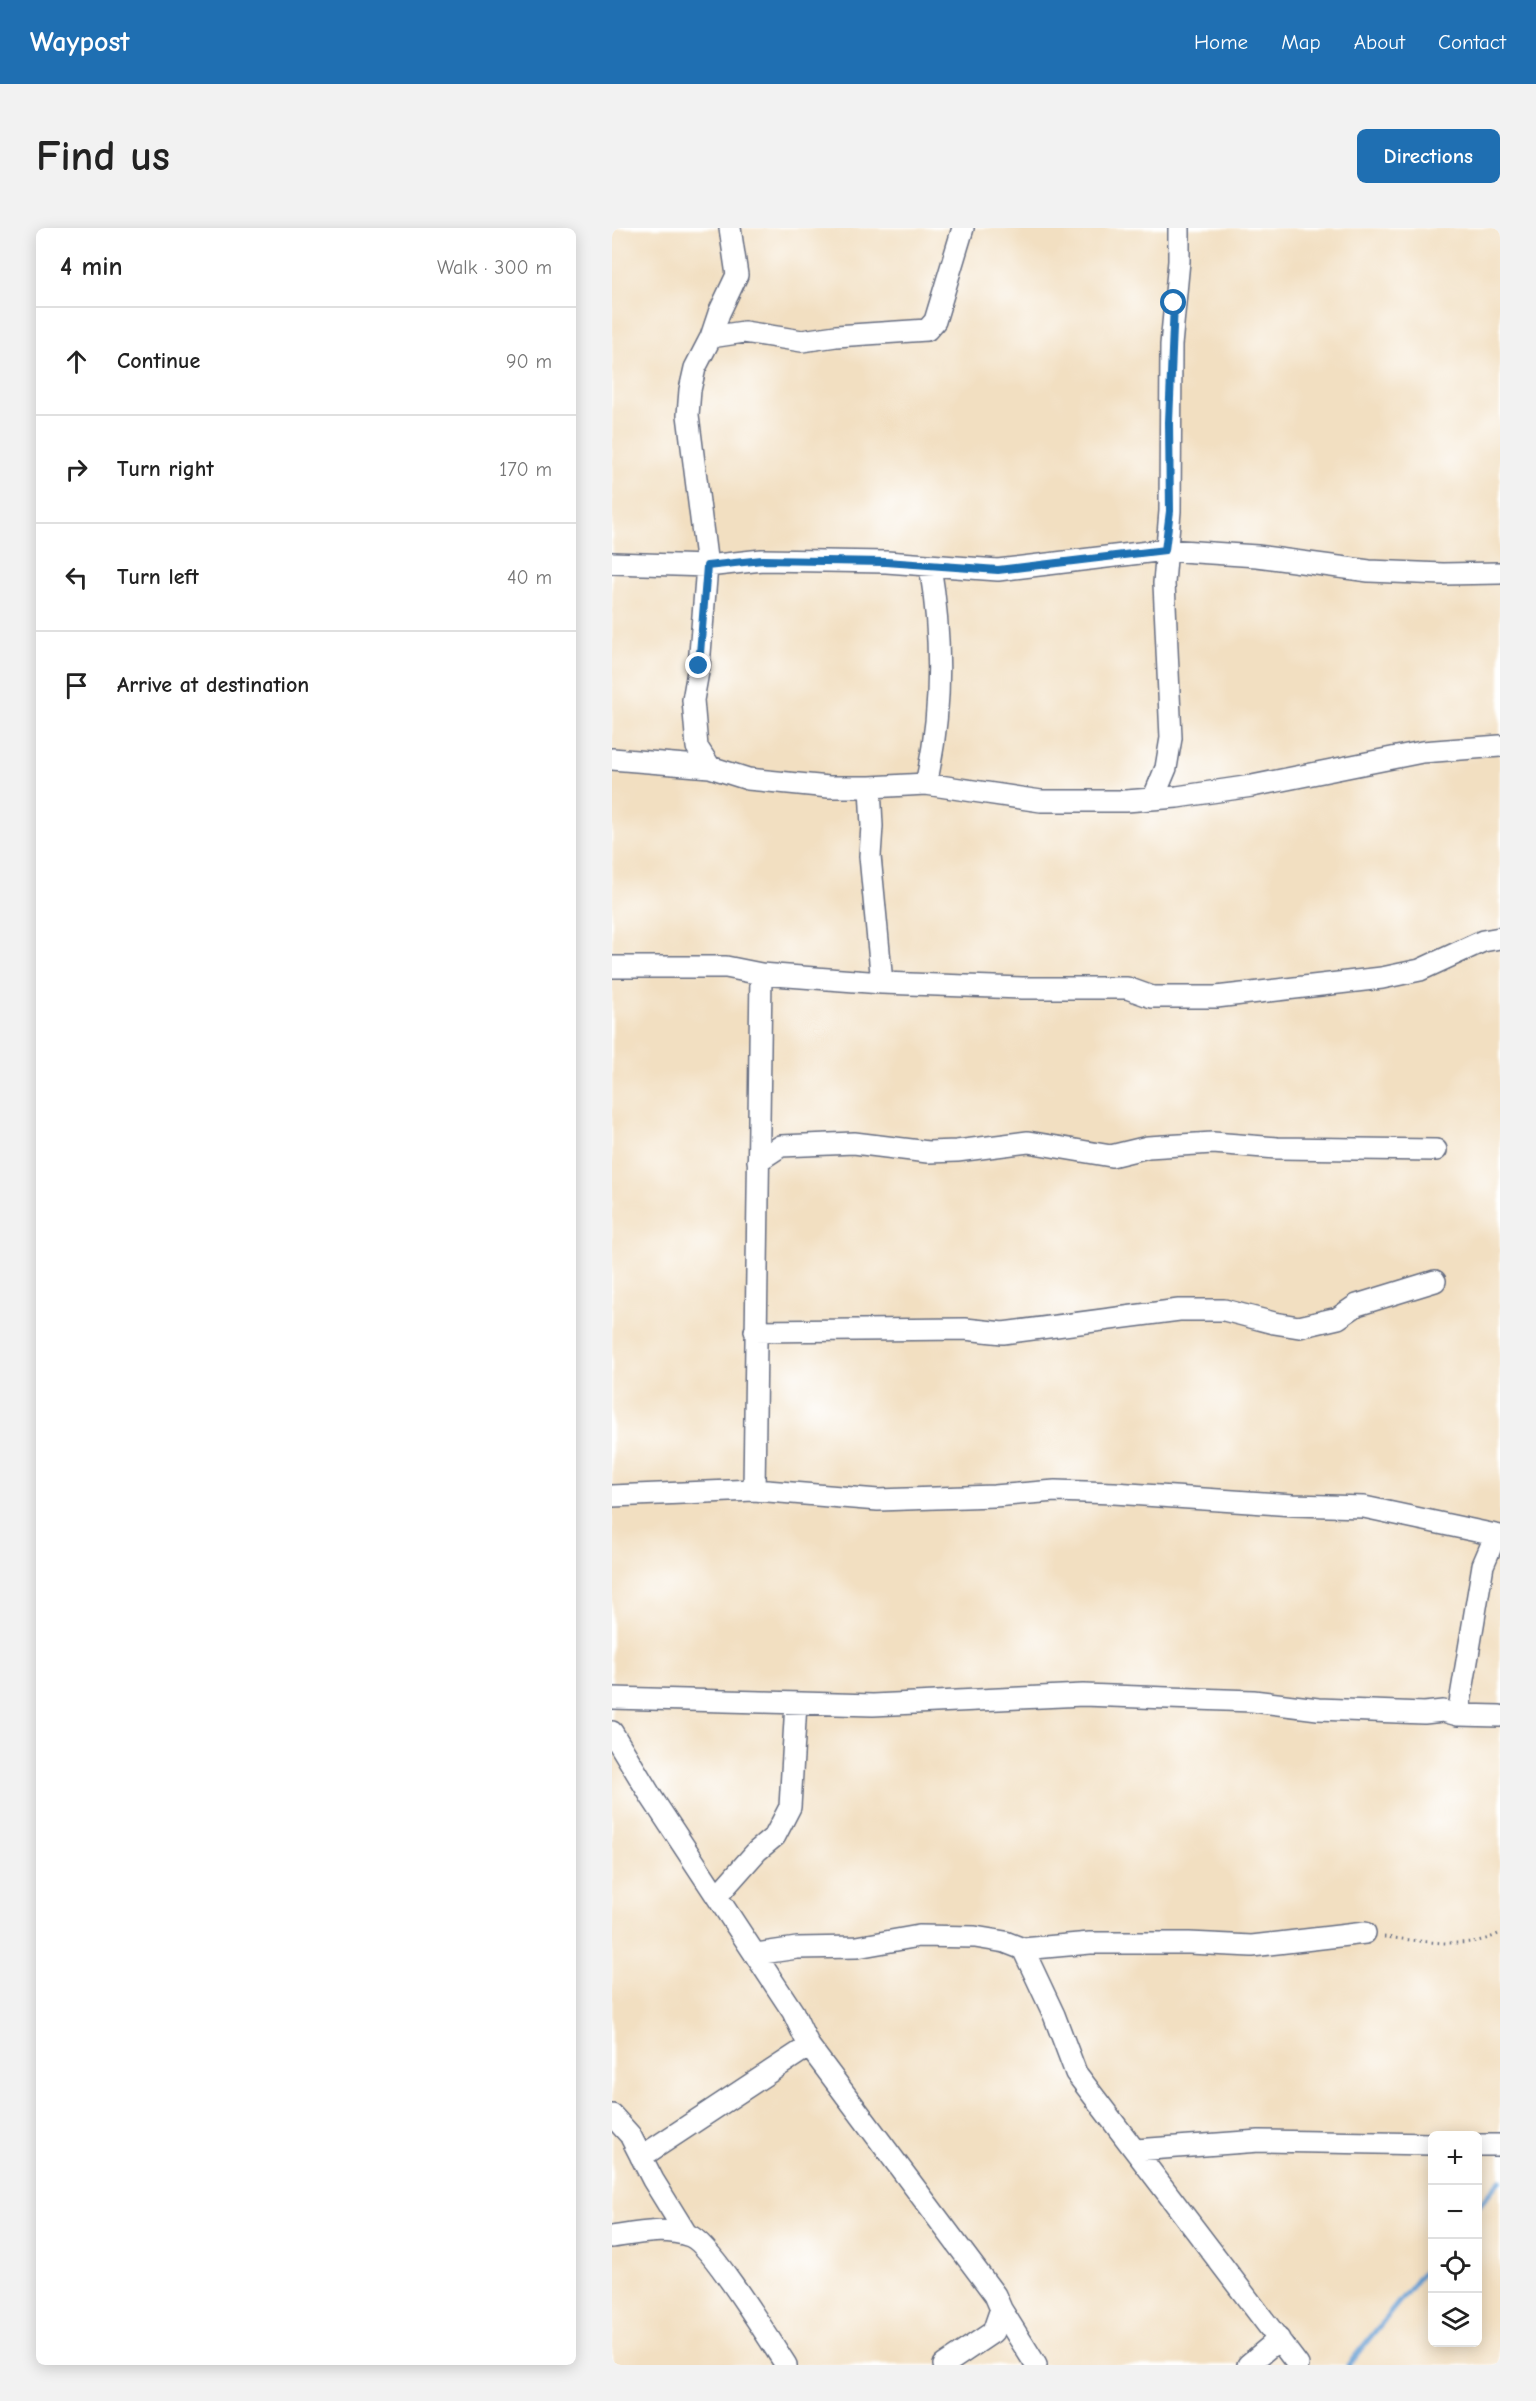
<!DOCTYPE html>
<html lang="en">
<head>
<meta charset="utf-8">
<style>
  :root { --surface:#fff; --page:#f2f2f2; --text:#222; --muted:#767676; --line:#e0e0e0; --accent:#1f6fb2 }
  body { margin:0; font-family:"Comic Neue",sans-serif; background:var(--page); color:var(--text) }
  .controls { position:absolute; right:18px; bottom:18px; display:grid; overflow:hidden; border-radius:9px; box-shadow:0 3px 15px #0003 }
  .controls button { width:54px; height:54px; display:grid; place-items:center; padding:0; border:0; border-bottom:2px solid var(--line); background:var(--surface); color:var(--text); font:30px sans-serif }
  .stop { position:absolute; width:18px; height:18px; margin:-14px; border:4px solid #1f6fb2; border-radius:50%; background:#fff }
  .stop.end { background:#1f6fb2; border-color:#fff; box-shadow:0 2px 6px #0008 }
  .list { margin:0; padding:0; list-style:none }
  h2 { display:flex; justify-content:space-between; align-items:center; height:78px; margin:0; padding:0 24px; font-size:26px }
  h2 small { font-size:20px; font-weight:400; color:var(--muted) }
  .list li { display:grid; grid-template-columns:39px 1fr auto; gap:18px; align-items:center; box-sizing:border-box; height:108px; padding:0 24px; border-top:2px solid var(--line) }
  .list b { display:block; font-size:22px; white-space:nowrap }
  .list em { font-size:20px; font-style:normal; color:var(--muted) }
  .icon { flex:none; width:33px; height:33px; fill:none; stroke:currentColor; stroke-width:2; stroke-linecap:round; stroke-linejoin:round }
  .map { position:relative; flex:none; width:888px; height:2137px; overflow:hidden; border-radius:9px }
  header { display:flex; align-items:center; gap:36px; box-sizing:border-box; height:84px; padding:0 30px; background:var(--accent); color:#fff }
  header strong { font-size:28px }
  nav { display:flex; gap:33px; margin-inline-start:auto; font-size:21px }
  .intro { display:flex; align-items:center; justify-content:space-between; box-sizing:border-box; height:144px; padding:0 36px }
  h1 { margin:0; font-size:42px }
  .button { padding:15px 27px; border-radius:9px; background:var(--accent); color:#fff; font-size:21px; font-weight:700 }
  main { display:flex; gap:36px; padding:0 36px }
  aside { flex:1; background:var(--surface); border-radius:9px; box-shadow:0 3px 15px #0003 }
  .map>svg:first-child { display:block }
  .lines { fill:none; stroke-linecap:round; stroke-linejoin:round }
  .stream { stroke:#649ed3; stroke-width:5 }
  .minor-casing { stroke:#666d81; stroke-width:24 }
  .path { stroke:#666d81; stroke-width:3; stroke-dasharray:1.5 4.5; stroke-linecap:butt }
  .minor { stroke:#fff; stroke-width:21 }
  .route { stroke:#1f6fb2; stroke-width:8 }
</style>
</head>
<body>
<header>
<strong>Waypost</strong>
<nav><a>Home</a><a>Map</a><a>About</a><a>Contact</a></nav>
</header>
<div class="intro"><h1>Find us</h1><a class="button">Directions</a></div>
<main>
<aside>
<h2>4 min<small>Walk · 300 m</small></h2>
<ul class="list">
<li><svg class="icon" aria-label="ahead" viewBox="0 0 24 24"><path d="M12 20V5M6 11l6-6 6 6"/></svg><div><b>Continue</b></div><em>90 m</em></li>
<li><svg class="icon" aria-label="right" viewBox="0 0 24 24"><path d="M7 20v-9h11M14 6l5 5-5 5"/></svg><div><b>Turn right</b></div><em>170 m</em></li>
<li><svg class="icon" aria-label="left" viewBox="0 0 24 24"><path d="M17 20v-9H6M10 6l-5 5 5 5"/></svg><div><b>Turn left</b></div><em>40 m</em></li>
<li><svg class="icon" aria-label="arrive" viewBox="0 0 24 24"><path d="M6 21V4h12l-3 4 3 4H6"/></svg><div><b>Arrive at destination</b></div></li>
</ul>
</aside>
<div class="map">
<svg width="888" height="2137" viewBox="0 0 888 2137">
  <rect width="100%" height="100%" fill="#fff"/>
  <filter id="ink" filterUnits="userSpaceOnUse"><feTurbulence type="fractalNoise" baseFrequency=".0167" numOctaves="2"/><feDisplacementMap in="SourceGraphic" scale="12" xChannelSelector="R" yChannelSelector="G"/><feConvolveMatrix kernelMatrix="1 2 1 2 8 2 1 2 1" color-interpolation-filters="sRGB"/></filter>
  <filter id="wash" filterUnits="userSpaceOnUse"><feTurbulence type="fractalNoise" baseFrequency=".008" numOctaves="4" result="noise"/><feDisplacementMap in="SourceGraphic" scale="24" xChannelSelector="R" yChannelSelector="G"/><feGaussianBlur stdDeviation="1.35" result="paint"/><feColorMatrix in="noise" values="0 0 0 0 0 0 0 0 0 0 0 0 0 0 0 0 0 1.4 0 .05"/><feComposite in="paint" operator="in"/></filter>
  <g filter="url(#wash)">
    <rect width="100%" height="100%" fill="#f2dfc1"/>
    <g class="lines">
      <!-- stream -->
      <path class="stream" d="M 866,1979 L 888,1952
        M 736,2137 L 820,2033"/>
    </g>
  </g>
  <g filter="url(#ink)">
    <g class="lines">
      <!-- minor casing -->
      <g class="minor-casing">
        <path id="minor" d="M 118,0 L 125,47 L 107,85 L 99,109 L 83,140 L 78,162 L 76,187 L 95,338 L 87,438 L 81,472 L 85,519 L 98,539 L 136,551 L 217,559 L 258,559 L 260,598 L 258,628 L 270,755
          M 99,109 L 132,104 L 190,113 L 224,108 L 315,102 L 323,93 L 351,0
          M 0,335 L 95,338 L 150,332 L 274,334 L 386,342 L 553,322 L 645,328 L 757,343 L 831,346 L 888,345
          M 0,531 L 98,539
          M 314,556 C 330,485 330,410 318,338
          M 258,559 L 314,556 L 429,573 L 514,573 L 565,569 L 640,558 L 810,524 L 888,518
          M 541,571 L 554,540 L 559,510 L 552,355 L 558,283 L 559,117 L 567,33 L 567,0
          M 0,739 L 114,739 L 149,746 L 142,1262
          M 149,746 L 270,755 L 410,760 L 515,760 L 540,769 L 604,769 L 770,750 L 808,742 L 871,713 L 888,710
          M 146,933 L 169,918 L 242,915 L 316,924 L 345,923 L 416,914 L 499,928 L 536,919 L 601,915 L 665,920 L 824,922
          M 143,1103 L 353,1101 L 391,1105 L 567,1082 L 612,1082 L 662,1095 L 687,1099 L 726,1090 L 745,1077 L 823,1053
          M 0,1268 L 142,1262 L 266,1272 L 382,1268 L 443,1263 L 502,1265 L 681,1277 L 752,1279 L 888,1308
          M 0,1470 L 261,1477 L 471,1467 L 641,1473 L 706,1481 L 812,1485 L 831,1483 L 846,1487 L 871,1337 L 880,1316 L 888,1308
          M 846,1487 L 888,1488
          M 0,1504 L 40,1570 L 181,1784 L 197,1818 L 383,2067 L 389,2081 L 381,2104 L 332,2137
          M 105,1668 L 145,1623 L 163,1608 L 178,1579 L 184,1475
          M 411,1721 L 478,1715 L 577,1715 L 640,1718 L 753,1705
          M 144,1726 L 185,1720 L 245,1719 L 307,1708 L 363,1709 L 393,1714 L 411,1721 L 442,1787 L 464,1845 L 686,2137
          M 0,1887 L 18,1907 L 41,1952 L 75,2007
          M 866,1917 L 888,1917
          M 524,1922 L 647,1913 L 820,1916
          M 29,1929 L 197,1818
          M 0,2009 C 26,2005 52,1999 78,2008 C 98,2015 159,2114 174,2137
          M 389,2081 L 424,2137
          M 636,2137 L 667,2111"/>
      </g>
      <!-- path -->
      <path class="path" d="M 772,1709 C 806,1712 857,1723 888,1705"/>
      <!-- minor -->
      <use href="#minor" class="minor"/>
    </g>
  </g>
  <g class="lines" filter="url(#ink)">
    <!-- route -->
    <path class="route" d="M 87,438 L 95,338 L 150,332 L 274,334 L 386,342 L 553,322 L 558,283 L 557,194 L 562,75"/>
  </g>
</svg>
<div class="controls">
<button>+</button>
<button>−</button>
<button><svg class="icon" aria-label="locate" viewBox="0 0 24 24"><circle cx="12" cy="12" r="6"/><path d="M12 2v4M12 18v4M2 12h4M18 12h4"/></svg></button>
<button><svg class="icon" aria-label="layers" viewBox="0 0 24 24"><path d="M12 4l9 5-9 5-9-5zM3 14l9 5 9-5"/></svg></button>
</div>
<div class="stop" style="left:562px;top:75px"></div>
<div class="stop end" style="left:87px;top:438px"></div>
</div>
</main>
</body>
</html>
